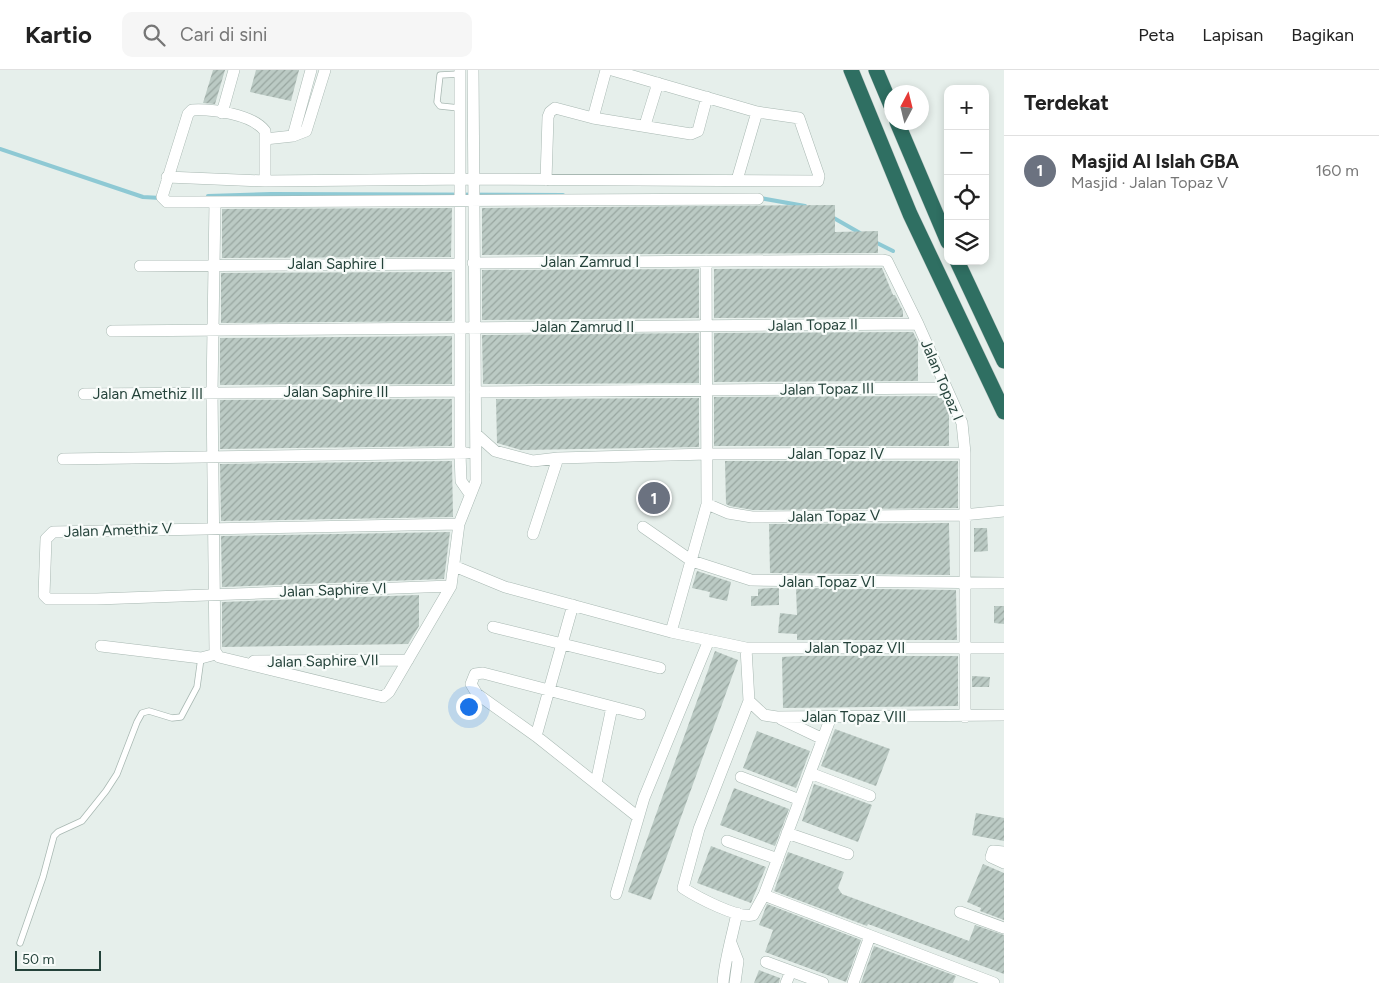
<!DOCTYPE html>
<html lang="id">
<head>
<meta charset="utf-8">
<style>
  :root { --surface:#fff; --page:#f6f6f6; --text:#222; --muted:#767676; --line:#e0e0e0; --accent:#2563eb }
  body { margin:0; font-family:Figtree,sans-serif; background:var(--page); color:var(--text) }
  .controls { position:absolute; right:15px; top:15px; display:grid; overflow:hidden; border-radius:10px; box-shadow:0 2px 8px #0003 }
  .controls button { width:45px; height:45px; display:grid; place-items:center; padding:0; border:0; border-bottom:1px solid var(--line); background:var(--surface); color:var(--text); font:25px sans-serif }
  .compass { position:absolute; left:884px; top:15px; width:45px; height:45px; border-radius:50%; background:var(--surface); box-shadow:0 2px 8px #0003; rotate:7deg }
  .scale { position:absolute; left:15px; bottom:12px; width:86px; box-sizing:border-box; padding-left:5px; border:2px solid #24423a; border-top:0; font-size:14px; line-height:18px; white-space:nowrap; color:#24423a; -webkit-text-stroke:4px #f7fbf9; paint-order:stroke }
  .you { position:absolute; left:468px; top:636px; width:18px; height:18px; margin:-12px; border:4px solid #fff; border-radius:50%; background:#1a73e8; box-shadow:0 0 0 8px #1a73e833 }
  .badge { display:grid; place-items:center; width:32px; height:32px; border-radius:50%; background:var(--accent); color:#fff; font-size:16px; font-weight:700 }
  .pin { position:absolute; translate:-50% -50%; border:2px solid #fff; box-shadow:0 1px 5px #0006 }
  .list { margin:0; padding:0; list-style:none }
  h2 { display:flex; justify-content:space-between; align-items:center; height:65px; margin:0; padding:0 20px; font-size:21px }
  h2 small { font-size:16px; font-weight:400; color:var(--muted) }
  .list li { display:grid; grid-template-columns:32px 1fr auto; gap:15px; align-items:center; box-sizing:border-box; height:70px; padding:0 20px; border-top:1px solid var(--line) }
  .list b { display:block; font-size:19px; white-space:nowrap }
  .list p { margin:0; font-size:16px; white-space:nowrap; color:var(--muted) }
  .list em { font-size:16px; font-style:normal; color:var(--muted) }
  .icon { flex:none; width:28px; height:28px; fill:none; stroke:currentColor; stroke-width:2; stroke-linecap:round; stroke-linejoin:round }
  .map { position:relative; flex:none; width:1004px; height:913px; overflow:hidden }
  header { display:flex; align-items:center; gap:30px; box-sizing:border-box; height:70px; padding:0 25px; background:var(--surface); border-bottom:1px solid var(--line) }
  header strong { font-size:24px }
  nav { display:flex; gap:28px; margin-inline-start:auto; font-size:18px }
  .search { width:350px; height:45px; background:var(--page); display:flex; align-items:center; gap:12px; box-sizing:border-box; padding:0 18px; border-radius:10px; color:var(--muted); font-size:19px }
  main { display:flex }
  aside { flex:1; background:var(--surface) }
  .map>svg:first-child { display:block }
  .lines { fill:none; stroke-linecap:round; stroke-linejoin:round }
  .stream { stroke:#8ec9d4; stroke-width:4 }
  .building { fill:url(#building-hatch) }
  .service-casing { stroke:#a8b8b2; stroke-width:7 }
  .minor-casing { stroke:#a8b8b2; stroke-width:12 }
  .motorway-casing { stroke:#c2cac8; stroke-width:16 }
  .service { stroke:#fff; stroke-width:5.5 }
  .minor { stroke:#fff; stroke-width:11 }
  .motorway { stroke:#2f6f62; stroke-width:15 }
  .labels { text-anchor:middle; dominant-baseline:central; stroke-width:4.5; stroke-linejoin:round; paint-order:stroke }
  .street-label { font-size:15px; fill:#24423a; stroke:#f7fbf9 }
</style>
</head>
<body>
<header>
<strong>Kartio</strong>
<div class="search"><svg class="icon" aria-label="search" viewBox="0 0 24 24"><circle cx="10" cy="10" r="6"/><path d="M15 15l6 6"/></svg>Cari di sini</div>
<nav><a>Peta</a><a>Lapisan</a><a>Bagikan</a></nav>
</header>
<main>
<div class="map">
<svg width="1004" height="913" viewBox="0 0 1004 913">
  <defs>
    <pattern id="building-hatch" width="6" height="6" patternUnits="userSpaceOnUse" patternTransform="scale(1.25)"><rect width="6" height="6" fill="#bbcac4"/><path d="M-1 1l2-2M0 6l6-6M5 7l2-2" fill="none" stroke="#98a6a0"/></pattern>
  </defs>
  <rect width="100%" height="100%" fill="#e6efeb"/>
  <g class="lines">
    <!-- stream -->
    <path class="stream" d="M 0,79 L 143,127 L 161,128
      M 208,126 L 271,124 L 563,125
      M 760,128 L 805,136
      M 832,147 L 860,163
      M 875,172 L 893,181"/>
  </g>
  <!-- building -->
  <path class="building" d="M 213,0 L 225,0 L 215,34 L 203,33 Z
    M 256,0 L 299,0 L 291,31 L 250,22 Z
    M 835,135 L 835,162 L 878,161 L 878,183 L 482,185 L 482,138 Z
    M 452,138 L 451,187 L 222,188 L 222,139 Z
    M 882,198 L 893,225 L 895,225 L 903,241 L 903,247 L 714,248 L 714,199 Z
    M 699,199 L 699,248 L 482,250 L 482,200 Z
    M 452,202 L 452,251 L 221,253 L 221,203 Z
    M 913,262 L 918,272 L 918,311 L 714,312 L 714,263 Z
    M 699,263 L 699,313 L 483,314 L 482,265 Z
    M 452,266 L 452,314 L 220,315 L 220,268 Z
    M 942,326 L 949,342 L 949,376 L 714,376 L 714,327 Z
    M 699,328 L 699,377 L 521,380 L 497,373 L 496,329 Z
    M 452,329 L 452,376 L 220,379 L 220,330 Z
    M 452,391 L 453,447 L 221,451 L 220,394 Z
    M 725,391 L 958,391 L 958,438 L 753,440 L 730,436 L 726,434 Z
    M 949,453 L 950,505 L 770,503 L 769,454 Z
    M 974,458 L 987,458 L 988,481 L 974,482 Z
    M 450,462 L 444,509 L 222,517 L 221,466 Z
    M 697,501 L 731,512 L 727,531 L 709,527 L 710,522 L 692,518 Z
    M 770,518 L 779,518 L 779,535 L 751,536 L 751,526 L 758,526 L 758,519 Z
    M 796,518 L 956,520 L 957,570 L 797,570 L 797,564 L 778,563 L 780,543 L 797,545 Z
    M 419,525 L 419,556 L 408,574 L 222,577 L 222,532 Z
    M 994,536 L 1004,536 L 1004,554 L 994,553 Z
    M 715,581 L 738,590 L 651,830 L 628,822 Z
    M 798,586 L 958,586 L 958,636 L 783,638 L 782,587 Z
    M 972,606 L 990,607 L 989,617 L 972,617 Z
    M 835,659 L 890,679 L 876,716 L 821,696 Z
    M 757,661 L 810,681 L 796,718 L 743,698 Z
    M 814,714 L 872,735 L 858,772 L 802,751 Z
    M 734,718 L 789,739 L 775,776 L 720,755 Z
    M 976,743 L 1004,748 L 1004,771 L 972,765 Z
    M 711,776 L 766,797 L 751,833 L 697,813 Z
    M 788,782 L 844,802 L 838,818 L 842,824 L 969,871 L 975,855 L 1004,865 L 1004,904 L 868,854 L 867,856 L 774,821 Z
    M 983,794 L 1004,803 L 1004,850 L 980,841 L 981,838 L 967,832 Z
    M 767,834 L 861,870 L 846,912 L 765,882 L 773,860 L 759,855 Z
    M 874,876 L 956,906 L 953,913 L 861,913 Z
    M 759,900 L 780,908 L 779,913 L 754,913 Z"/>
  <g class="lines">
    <!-- service casing -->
    <g class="service-casing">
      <path id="service" d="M 459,38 L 440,36 L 437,32 L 440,5 L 460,4
        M 20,873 L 43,807 L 54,766 L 58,762 L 82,751 L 106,721 L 117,704 L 137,652 L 142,643 L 149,641 L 172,648 L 181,647 L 197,617 L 201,588"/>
    </g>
    <!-- minor casing -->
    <g class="minor-casing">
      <path id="minor" d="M 460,0 L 460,383 L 461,411 L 470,424
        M 222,43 L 234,0
        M 593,48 L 606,0
        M 645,55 L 658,13
        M 293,66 L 311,0
        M 265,69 L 293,66 L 306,61 L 325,0
        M 167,107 L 265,111 L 473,109 L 818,111 L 819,106 L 799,48 L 757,42 L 612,0
        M 546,110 L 548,47 L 550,42 L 555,38 L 593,48 L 691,64 L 698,61 L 707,27
        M 737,110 L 757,42
        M 265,111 L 265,61 C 252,44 213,39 192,40 L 188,44 L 162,127 L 167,132 L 193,132 L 758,129
        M 215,132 L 212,323 L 215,581 L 219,587 L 383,627 L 389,622 L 451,516 L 459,454 L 476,411 L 473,0
        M 473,193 L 882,190 L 887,191 L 918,254 L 962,353 L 965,383 L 965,647
        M 140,196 L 459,194
        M 112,261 L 918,254
        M 475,322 L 945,318
        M 84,324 L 460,321
        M 476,364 L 495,381 L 533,391 L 558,388 L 708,384 L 965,383
        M 63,389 L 467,383
        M 707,434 L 728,443 L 752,447 L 963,445 L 1004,441
        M 643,457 L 692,491 L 751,510 L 1004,513
        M 533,464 L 558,388
        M 454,496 L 505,517 L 671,562 L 746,578 L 1004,578
        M 451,516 L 97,529 L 48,529 L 44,525 L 46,469 L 53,462 L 459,454
        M 493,557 L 660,598
        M 671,562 L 707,434 L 706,191
        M 101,576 L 201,588 L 216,584
        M 746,578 L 749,631 L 699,759 L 683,818 C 697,827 738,849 753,845 L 764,825 L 831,647
        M 254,591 L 408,590
        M 749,631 L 764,645 L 777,647 L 1004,645
        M 781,649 L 823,669
        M 536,666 L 573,535
        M 810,703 L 870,726
        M 741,707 L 800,730
        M 596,713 L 612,637
        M 638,747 L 536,666 L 477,624 L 471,614 L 475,604 L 483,603 L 640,644
        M 787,763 L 848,784
        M 727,771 L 778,789
        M 1004,782 L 993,781 L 991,787 L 1004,793
        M 616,824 L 644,728 L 709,570
        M 764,825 L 994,913
        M 960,842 L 1004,858
        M 731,873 L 738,891 L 735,913
        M 766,892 L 823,913
        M 723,913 C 725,889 732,867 737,843
        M 786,913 L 791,901
        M 853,913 L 870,866"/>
    </g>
    <!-- motorway casing -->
    <g class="motorway-casing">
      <path id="motorway" d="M 851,0 L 910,144 L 1004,342
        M 876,0 L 892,38
        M 897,52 L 948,172
        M 957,191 L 1004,291"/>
    </g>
    <!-- service -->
    <use href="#service" class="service"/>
    <!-- minor -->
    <use href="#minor" class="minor"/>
    <!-- motorway -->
    <use href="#motorway" class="motorway"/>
  </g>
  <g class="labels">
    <!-- street labels -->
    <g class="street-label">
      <text x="590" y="192">Jalan Zamrud I</text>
      <text x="336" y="194">Jalan Saphire I</text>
      <text transform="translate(813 255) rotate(-1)">Jalan Topaz II</text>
      <text x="583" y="257">Jalan Zamrud II</text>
      <text transform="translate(942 310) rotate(67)">Jalan Topaz I</text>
      <text transform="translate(827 319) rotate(-1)">Jalan Topaz III</text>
      <text x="336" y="322">Jalan Saphire III</text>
      <text x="148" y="324">Jalan Amethiz III</text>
      <text x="836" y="384">Jalan Topaz IV</text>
      <text transform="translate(834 446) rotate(-1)">Jalan Topaz V</text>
      <text transform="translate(118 460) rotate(-2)">Jalan Amethiz V</text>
      <text x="827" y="512">Jalan Topaz VI</text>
      <text transform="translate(333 520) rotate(-2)">Jalan Saphire VI</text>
      <text x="855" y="578">Jalan Topaz VII</text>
      <text transform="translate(323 591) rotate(-1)">Jalan Saphire VII</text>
      <text x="854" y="647">Jalan Topaz VIII</text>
    </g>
  </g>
</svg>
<div class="controls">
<button>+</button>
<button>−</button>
<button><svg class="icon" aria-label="locate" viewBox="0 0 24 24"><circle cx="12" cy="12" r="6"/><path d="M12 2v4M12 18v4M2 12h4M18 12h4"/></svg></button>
<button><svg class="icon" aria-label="layers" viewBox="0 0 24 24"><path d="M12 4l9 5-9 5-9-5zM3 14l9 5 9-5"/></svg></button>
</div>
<svg class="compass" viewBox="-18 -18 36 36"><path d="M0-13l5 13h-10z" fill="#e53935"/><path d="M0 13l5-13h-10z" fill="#767676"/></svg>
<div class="scale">50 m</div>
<div class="you"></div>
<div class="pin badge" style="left:654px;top:428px;background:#6b7280">1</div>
</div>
<aside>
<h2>Terdekat<small></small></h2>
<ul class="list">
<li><span class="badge" style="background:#6b7280">1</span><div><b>Masjid Al Islah GBA</b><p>Masjid · Jalan Topaz V</p></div><em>160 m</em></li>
</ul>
</aside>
</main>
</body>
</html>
